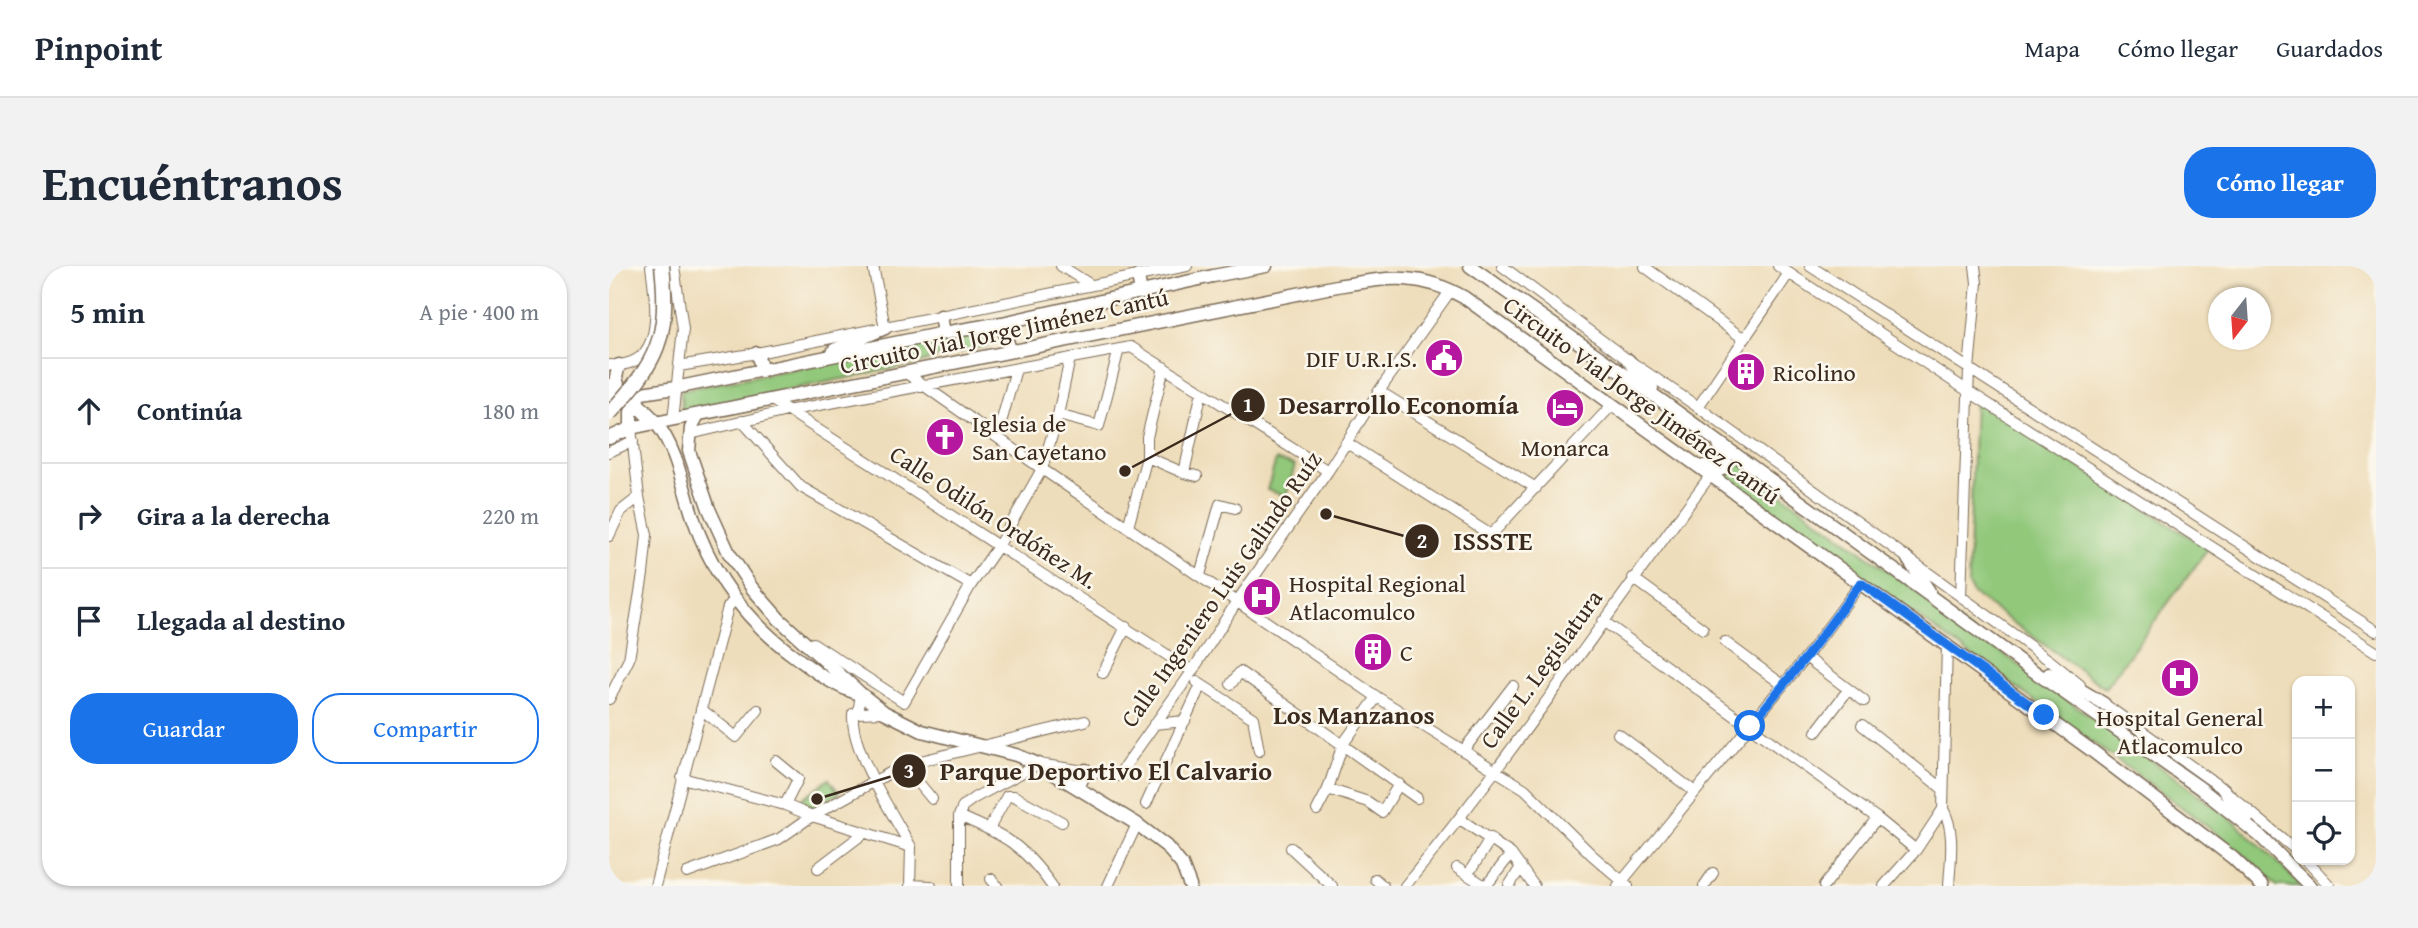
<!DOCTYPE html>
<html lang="es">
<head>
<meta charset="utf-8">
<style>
  :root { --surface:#fff; --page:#f2f2f3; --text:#1f2937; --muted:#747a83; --line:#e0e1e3; --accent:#1a73e8 }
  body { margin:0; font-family:"Gentium Book Plus",serif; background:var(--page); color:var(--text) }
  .controls { position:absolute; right:21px; bottom:21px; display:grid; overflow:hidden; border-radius:14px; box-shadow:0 2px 5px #0004 }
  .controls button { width:63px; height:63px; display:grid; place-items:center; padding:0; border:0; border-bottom:2px solid var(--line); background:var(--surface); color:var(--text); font:35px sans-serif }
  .compass { position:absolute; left:1599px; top:21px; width:63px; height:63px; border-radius:50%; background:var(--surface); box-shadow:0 2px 5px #0004; rotate:197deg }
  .stop { position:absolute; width:21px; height:21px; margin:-16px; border:5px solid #1a73e8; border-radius:50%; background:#fff }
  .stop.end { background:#1a73e8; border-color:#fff; box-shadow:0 2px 7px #0008 }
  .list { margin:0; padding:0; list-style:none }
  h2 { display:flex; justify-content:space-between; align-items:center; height:91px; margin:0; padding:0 28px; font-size:30px }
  h2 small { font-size:23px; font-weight:400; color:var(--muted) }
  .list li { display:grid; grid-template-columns:46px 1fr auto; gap:21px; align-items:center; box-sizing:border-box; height:105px; padding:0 28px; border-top:2px solid var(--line) }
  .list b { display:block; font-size:26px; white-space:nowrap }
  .list em { font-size:23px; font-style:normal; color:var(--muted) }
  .actions { display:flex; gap:14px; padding:21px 28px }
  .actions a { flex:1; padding:16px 0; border:2px solid var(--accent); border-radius:28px; text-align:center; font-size:24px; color:var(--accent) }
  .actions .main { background:var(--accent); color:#fff }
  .icon { flex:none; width:38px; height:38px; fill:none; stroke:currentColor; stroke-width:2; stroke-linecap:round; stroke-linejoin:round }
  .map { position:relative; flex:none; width:1767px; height:620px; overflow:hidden; border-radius:28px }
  header { display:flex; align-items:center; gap:42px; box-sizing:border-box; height:98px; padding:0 35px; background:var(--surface); border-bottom:2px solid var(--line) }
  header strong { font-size:33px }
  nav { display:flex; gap:38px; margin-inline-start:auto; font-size:24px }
  .intro { display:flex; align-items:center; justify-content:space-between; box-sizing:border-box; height:168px; padding:0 42px }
  h1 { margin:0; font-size:49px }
  .button { padding:18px 32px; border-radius:28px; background:var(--accent); color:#fff; font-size:24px; font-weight:700 }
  main { display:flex; gap:42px; padding:0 42px }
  aside { flex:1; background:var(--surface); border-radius:28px; box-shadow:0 2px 5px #0004 }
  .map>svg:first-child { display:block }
  .green { fill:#91c87a; stroke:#66794c; stroke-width:2 }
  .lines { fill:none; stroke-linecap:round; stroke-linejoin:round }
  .minor-casing { stroke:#7a6955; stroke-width:12 }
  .major-casing { stroke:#7a6955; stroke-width:15 }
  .highway-casing { stroke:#7a6955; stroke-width:17 }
  .minor { stroke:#fff; stroke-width:10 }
  .major { stroke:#fff; stroke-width:12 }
  .highway { stroke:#fff; stroke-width:14 }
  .highway-bridge-casing { stroke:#7a6955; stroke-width:17; stroke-linecap:butt }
  .highway-bridge { stroke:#fff; stroke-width:14 }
  .route { stroke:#1a73e8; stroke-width:9 }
  .labels { text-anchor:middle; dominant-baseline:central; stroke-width:5; stroke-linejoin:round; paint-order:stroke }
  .street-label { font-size:24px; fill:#3b2a1e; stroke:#fbf7ec }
  .poi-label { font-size:24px; fill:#3b2a1e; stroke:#fbf7ec; text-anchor:start }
  .neighbourhood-label { font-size:26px; font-weight:bold; fill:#3b2a1e; stroke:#fbf7ec }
  .leader { fill:none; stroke:#3b2a1e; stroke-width:2.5 }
  .callout-dot { fill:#3b2a1e; stroke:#fbf7ec; stroke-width:2.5 }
  .mark-label { font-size:21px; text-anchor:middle; font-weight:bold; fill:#fff }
  .callout-label { font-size:26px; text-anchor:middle; font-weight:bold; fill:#3b2a1e; stroke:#fbf7ec; stroke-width:5; stroke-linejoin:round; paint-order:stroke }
</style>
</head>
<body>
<header>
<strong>Pinpoint</strong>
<nav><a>Mapa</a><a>Cómo llegar</a><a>Guardados</a></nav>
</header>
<div class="intro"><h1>Encuéntranos</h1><a class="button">Cómo llegar</a></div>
<main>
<aside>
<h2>5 min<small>A pie · 400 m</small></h2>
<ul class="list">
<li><svg class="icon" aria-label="ahead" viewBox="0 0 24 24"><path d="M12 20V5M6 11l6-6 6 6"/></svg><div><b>Continúa</b></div><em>180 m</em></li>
<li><svg class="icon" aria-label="right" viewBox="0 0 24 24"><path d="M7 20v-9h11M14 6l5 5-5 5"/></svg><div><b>Gira a la derecha</b></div><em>220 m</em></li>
<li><svg class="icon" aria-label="arrive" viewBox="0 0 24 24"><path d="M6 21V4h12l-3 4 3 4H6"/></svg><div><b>Llegada al destino</b></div></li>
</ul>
<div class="actions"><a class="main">Guardar</a><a>Compartir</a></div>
</aside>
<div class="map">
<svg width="1767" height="620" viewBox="0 0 1767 620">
  <rect width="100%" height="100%" fill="#fbf7ec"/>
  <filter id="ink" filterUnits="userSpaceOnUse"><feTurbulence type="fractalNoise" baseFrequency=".0143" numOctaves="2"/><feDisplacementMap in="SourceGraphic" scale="14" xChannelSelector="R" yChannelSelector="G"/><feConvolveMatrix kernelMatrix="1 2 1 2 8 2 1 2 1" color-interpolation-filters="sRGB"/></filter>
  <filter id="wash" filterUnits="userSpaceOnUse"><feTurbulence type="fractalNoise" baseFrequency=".00686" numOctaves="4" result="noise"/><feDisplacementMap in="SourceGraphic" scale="28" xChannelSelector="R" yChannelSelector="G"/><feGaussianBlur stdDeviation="1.57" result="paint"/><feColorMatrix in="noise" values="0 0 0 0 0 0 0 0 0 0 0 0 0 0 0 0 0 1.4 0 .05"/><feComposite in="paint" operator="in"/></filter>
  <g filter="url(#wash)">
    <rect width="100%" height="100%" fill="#eeddba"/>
    <!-- green -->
    <path class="green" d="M 379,67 L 384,70 L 385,76 L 381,80 L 327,91 L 313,97 L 73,145 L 72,124 Z
      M 1366,134 L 1599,283 L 1496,422 L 1364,328 L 1359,318 Z
      M 667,194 L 686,199 L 677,230 L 658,224 Z
      M 1127,195 L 1571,515 L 1627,557 L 1693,620 L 1668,620 L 1630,584 L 1551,525 L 1115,211 Z
      M 220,513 L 230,527 L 205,544 L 186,538 Z"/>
  </g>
  <g filter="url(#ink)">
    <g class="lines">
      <!-- minor casing -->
      <g class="minor-casing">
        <path id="minor" d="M 264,0 L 276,62
          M 452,0 L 482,19
          M 893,0 L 1019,94 L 1089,141 L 1440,394 L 1471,419
          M 1169,0 L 1359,125 L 1767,386
          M 1201,0 L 1767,365
          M 1036,1 L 1135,73
          M 522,81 L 719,205
          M 0,99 C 58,103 47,38 42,0
          M 70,100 L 148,87 L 578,0
          M 297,107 L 433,203 L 768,431 L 916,523 L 983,589 L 1019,620
          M 770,125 L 927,222
          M 163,134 L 583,405
          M 1089,141 L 1180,7
          M 449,149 L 490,160 L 510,83
          M 64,154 L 74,63 L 65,0
          M 133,155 L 192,221 L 362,319
          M 81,168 L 178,145 L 522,81
          M 388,171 L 407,103
          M 738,177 L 882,269 L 1003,139
          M 0,186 L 24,175
          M 538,191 L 575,207 L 588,210
          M 575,207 L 593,125
          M 519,261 L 538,191 L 538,171 L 555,101
          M 0,270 L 12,245 L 30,231
          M 591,309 L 611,238 L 626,242
          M 1024,312 L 1094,363
          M 1352,331 L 1360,103 L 1368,17 L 1366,0
          M 994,355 L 1268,552 L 1307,584
          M 1116,376 L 1174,419
          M 202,381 L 204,377 L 295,436 L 362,319 L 390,279 L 433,203 L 449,149 L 461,92
          M 1197,391 L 1255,435
          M 494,407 L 517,361
          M 588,416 L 644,452 L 650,485
          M 622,418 L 631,406 L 808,532
          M 252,428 L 249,447 L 244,448 C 241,484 284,548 302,581
          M 0,433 L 20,393 L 34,308 L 38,269 L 30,231 L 22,162
          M 1491,435 L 1614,523 L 1688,585
          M 92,443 L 127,471 L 149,444
          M 249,447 L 275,446
          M 545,458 L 576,455
          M 1253,459 L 1334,523
          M 1207,466 L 1239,424
          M 1009,468 L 1086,526
          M 854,485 L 904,420
          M 167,495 L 189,513 L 176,539
          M 295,499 L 323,533
          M 73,512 L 176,539 L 203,550 L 302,581
          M 719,523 L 759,536 L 773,546 L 790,518
          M 537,538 L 592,419
          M 1334,543 C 1347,565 1341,596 1340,620
          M 708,544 L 719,523 L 734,478 L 768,431
          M 350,550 C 397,570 413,578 443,620
          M 851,553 L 902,588 L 925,620
          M 380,563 L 398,530 L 405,530 L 453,556
          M 682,582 L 723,620
          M 1697,594 L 1721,620
          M 209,602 L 255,567
          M 848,602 L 876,620
          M 863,602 L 882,572
          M 78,607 L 170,573 L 203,550 L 295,499 L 476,455
          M 382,613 L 388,620
          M 766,613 L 774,620
          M 301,619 L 322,620
          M 46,620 L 119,341 L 126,333
          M 301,620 L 302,581
          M 350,620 L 350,550 L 354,540 L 365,532 L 429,498 L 509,510 L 580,410 L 629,334 L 719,205 L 770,125 L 842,24
          M 499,620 L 528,558
          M 796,620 C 904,489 999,346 1101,210
          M 877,620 L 902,588
          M 900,620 L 912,601
          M 1009,620 L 1197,391 L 1252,317
          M 1095,620 L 1104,607
          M 1215,620 L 1268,552
          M 1275,620 L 1307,584 L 1334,543 L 1338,378"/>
      </g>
      <!-- major casing -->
      <g class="major-casing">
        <path id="major" d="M 861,0 L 1057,138 L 1416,399 L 1591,522 L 1651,570 L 1701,620
          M 529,10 L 532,27
          M 332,50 L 335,67
          M 393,57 L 401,84
          M 225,84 L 276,62
          M 148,87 L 153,105
          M 1019,94 L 1043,122
          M 10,99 L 7,111 L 12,130
          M 0,132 L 66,122 L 335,67 L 393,57 L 604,10 L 657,0
          M 89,149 L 82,162 L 80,185 L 100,243 L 120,287 L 143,322 L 170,353 L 252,428 L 275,446 L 313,465 L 407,489 L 429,498 L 528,558 L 557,580 L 573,599 L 581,620
          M 47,157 C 68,183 73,219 84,251 C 103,309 139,357 188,392 C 207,406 225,420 248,427
          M 22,162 L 22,146 L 30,130
          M 0,172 L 22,162 L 41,158 L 728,20 C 777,12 810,5 856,32 L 1482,484 L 1624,592 L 1653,620
          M 1095,200 L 1106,206 L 1115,202 L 1117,194 L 1110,178
          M 1299,293 L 1320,325
          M 1440,408 L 1465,420 L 1495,438
          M 469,522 L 477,504
          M 1614,523 L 1638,553"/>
      </g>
      <!-- highway casing -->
      <g class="highway-casing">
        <path id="highway" d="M 0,120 L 6,127 L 26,136 L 47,157"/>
      </g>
      <!-- minor -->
      <use href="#minor" class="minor"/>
      <!-- major -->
      <use href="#major" class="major"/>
      <!-- highway -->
      <use href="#highway" class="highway"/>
      <!-- highway-bridge casing -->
      <g class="highway-bridge-casing">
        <path id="highway-bridge" d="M 0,148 C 48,96 61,72 53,0"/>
      </g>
      <!-- highway-bridge -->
      <use href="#highway-bridge" class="highway-bridge"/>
    </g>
  </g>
  <g class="lines" filter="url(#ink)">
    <!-- route -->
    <path class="route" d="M 1141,460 L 1197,391 L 1252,317 L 1435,449"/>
  </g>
  <!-- icons -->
  <defs>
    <g id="civic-disc" transform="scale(2.0125)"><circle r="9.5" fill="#b5179e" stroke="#fbf7ec"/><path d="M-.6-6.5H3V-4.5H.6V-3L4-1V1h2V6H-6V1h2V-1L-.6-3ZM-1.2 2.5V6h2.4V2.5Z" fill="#fff"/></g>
    <g id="building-disc" transform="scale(2.0125)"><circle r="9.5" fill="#b5179e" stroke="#fbf7ec"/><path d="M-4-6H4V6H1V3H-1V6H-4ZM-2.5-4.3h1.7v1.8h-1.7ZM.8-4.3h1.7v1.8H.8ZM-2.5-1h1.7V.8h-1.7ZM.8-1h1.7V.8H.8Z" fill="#fff"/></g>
    <g id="hotel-disc" transform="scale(2.0125)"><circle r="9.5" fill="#b5179e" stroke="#fbf7ec"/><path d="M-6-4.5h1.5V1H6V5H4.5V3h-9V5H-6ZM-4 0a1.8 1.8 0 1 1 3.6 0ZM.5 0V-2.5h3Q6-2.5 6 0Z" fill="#fff"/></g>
    <g id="church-disc" transform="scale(2.0125)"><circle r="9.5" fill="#b5179e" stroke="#fbf7ec"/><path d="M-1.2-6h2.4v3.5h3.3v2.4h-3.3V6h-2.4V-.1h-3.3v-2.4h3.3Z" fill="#fff"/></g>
    <g id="hospital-disc" transform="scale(2.0125)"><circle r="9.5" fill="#b5179e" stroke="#fbf7ec"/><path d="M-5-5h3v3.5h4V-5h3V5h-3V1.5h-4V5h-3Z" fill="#fff"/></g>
  </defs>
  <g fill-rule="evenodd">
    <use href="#civic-disc" x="835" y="92"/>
    <use href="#building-disc" x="1137" y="106"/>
    <use href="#hotel-disc" x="956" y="142"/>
    <use href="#church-disc" x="336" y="171"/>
    <use href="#hospital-disc" x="653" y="331"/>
    <use href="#building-disc" x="764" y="386"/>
    <use href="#hospital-disc" x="1571" y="412"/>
  </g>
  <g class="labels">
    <!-- street labels -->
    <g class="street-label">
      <text transform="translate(395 65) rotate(-12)">Circuito Vial Jorge Jiménez Cantú</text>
      <text transform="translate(1033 134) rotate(36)">Circuito Vial Jorge Jiménez Cantú</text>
      <text transform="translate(385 251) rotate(33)">Calle Odilón Ordóñez M.</text>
      <text transform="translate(612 323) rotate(-55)">Calle Ingeniero Luis Galindo Ruíz</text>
      <text transform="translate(932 403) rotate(-54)">Calle L. Legislatura</text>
    </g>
    <!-- poi labels -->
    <g class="poi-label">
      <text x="808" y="92" text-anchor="end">DIF U.R.I.S.</text>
      <text x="1164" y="106">Ricolino</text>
      <text x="363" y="157">Iglesia de<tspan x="363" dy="28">San Cayetano</tspan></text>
      <text x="956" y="181" text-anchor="middle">Monarca</text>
      <text x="680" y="317">Hospital Regional<tspan x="680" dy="28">Atlacomulco</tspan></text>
      <text x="791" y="386">C</text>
      <text x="1571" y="451" text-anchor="middle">Hospital General<tspan x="1571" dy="28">Atlacomulco</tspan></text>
    </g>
    <!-- neighbourhood labels -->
    <g class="neighbourhood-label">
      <text x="745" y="448">Los Manzanos</text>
    </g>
  </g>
  <!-- callouts -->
  <path class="leader" d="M516 205L639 139M717 248L813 275M208 533L300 505"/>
  <g class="callout-dot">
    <circle cx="516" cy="205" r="7"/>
    <circle cx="717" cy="248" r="7"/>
    <circle cx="208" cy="533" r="7"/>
    <circle cx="639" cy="139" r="18"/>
    <circle cx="813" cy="275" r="18"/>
    <circle cx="300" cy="505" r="18"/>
  </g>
  <g class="mark-label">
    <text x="639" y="146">1</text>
    <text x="813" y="282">2</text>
    <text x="300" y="512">3</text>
  </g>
  <g class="callout-label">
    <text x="790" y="148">Desarrollo Economía</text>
    <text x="884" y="284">ISSSTE</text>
    <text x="497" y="514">Parque Deportivo El Calvario</text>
  </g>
</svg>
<div class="controls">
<button>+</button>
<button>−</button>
<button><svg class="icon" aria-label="locate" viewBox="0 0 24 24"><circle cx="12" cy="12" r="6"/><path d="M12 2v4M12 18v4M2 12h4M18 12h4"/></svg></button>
</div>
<svg class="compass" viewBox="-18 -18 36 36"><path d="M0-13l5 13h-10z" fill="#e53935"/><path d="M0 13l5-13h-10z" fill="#747a83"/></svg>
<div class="stop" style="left:1141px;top:460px"></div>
<div class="stop end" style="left:1435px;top:449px"></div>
</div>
</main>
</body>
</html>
